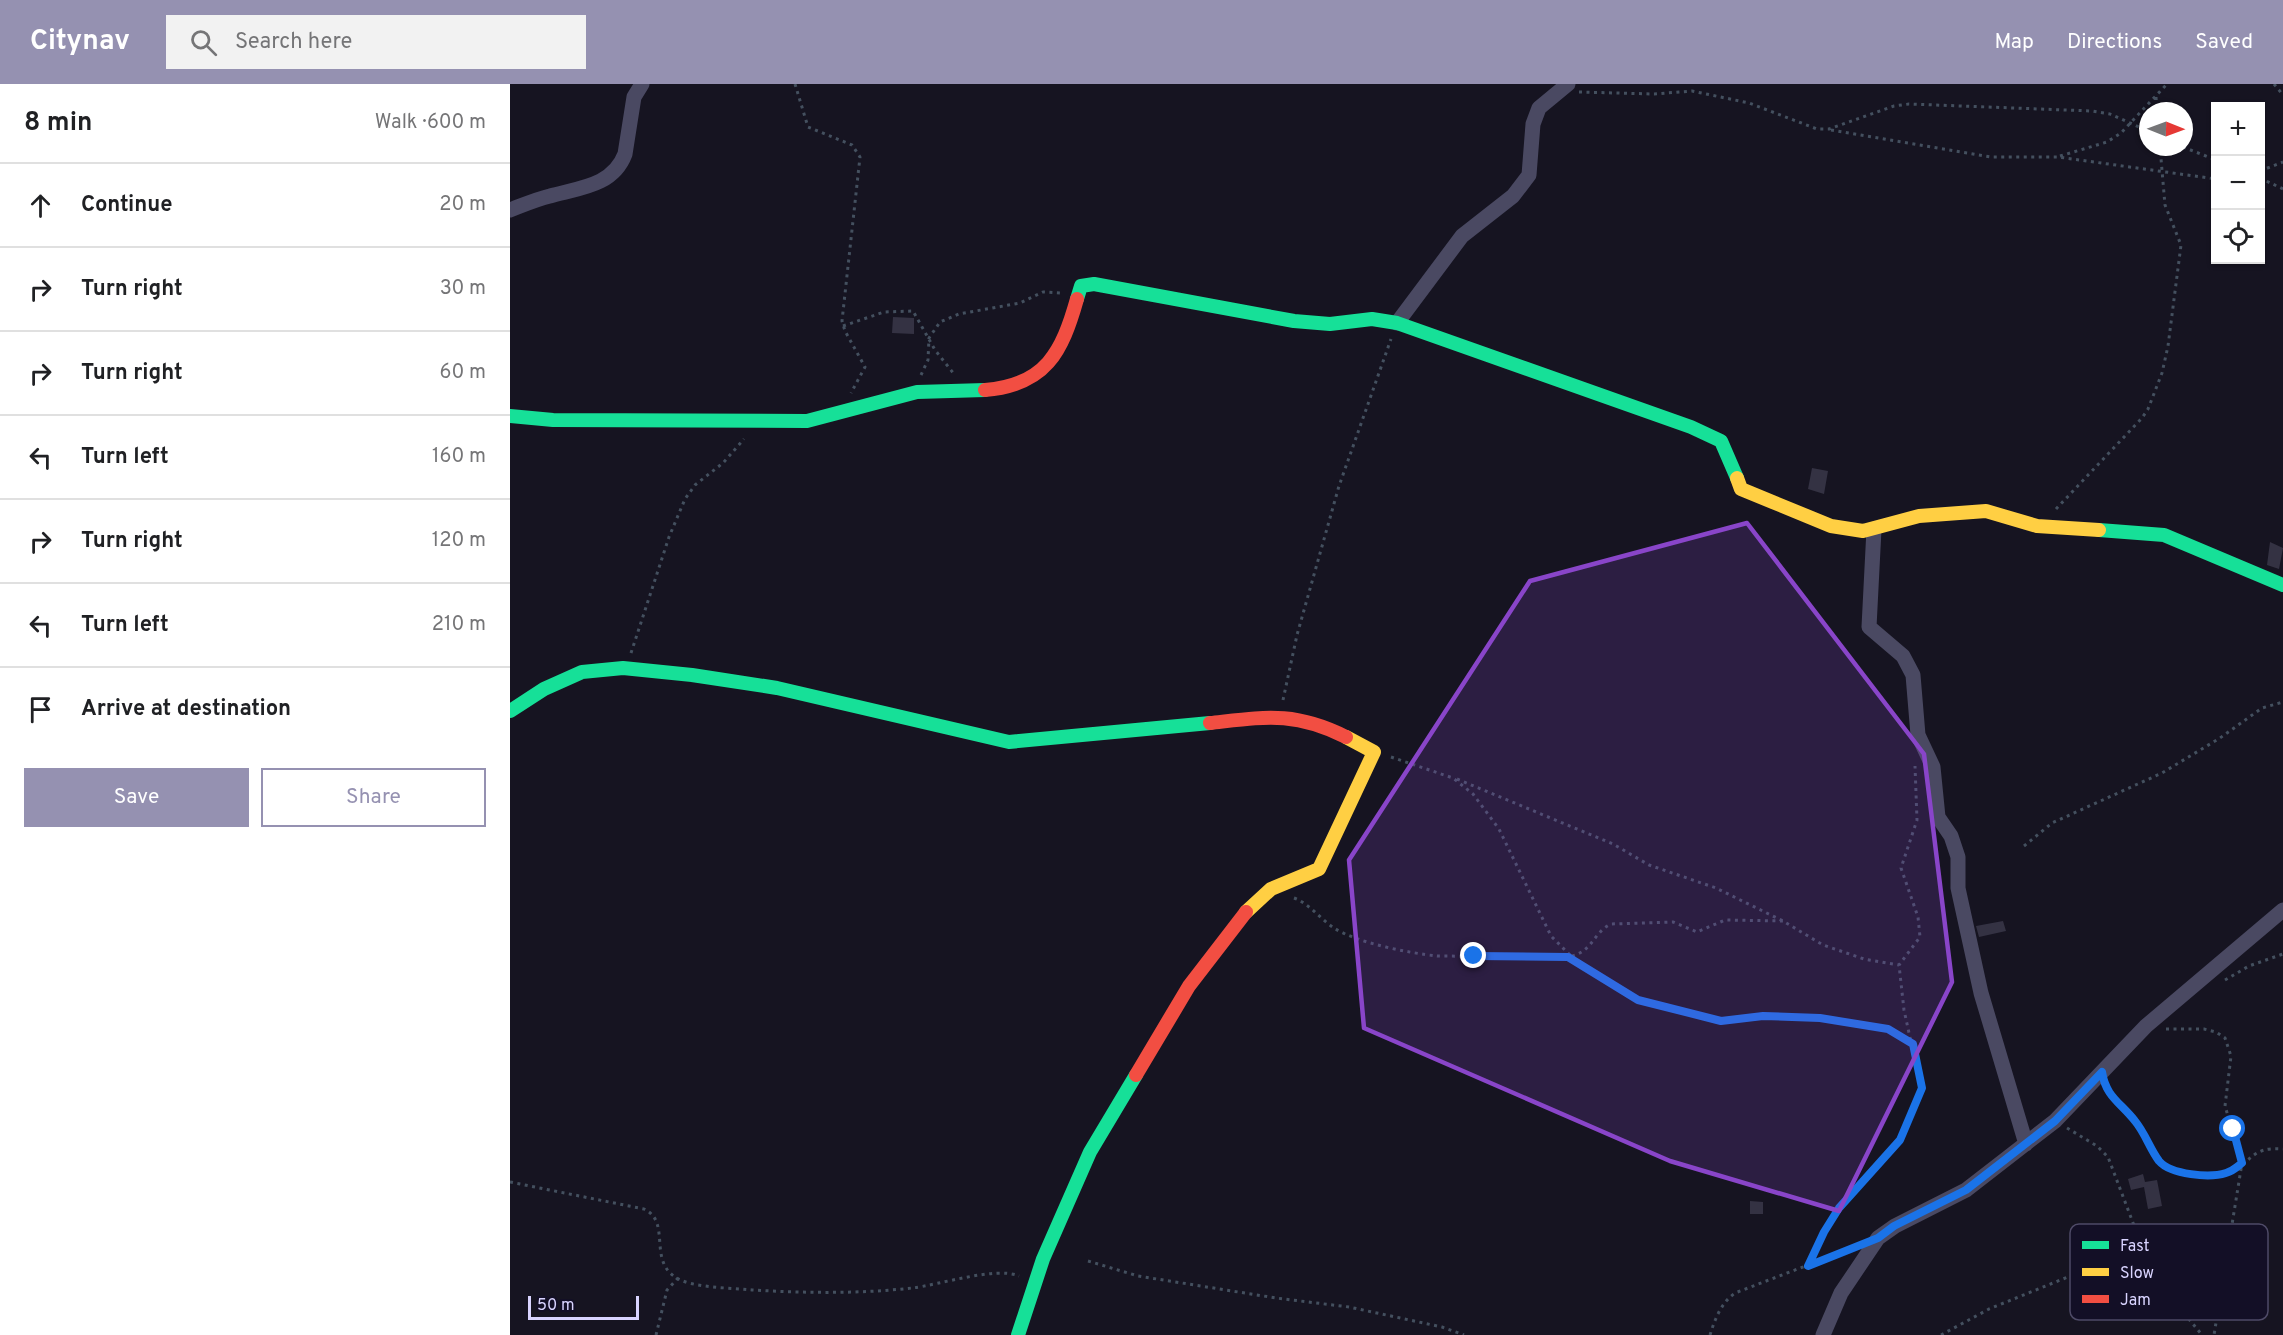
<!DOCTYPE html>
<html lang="en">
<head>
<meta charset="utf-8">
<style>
  :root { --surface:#fff; --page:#f2f2f2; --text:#202124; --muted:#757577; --line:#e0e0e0; --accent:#9591b1 }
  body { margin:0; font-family:Overpass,sans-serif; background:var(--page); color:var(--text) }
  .controls { position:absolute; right:18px; top:18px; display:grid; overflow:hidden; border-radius:0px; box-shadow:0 2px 4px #0004 }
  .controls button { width:54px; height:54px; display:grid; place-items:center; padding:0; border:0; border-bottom:2px solid var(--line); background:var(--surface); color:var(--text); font:30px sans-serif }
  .compass { position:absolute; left:1629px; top:18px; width:54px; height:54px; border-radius:50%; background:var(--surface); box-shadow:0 2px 4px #0004; rotate:91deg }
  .scale { position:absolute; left:18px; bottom:15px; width:111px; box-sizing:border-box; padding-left:6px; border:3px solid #d9d4ff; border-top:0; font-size:16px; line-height:21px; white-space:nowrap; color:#d9d4ff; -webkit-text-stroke:4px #130f26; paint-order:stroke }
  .stop { position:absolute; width:18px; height:18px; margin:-14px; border:4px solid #1a73e8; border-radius:50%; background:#fff }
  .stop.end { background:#1a73e8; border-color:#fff; box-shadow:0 2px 6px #0008 }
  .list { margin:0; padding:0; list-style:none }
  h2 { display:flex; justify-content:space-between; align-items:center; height:78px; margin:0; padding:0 24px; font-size:26px }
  h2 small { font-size:20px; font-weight:400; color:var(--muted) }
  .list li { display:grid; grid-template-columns:39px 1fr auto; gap:18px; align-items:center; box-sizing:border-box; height:84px; padding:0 24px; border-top:2px solid var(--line) }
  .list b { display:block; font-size:22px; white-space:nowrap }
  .list em { font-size:20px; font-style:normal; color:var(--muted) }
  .actions { display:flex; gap:12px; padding:18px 24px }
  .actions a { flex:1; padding:14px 0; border:2px solid var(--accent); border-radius:0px; text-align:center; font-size:21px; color:var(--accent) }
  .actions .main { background:var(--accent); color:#fff }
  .icon { flex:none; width:33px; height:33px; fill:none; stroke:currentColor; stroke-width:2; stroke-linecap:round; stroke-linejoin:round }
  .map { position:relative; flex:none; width:1773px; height:1251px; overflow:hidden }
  header { display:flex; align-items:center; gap:36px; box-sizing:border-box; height:84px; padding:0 30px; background:var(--accent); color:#fff }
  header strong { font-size:28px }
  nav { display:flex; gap:33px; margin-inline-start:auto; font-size:21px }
  .search { width:420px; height:54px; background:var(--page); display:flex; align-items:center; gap:15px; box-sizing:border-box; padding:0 21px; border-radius:0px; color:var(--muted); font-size:22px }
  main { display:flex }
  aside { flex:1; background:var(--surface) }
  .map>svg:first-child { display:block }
  .building { fill:#343243 }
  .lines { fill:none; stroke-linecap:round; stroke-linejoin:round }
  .path { stroke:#44505f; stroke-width:3; stroke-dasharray:3 4.5; stroke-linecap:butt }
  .street { stroke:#4a4962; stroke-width:15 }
  .fast { stroke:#16e098; stroke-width:14 }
  .slow { stroke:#ffcf43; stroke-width:14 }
  .jam { stroke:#f24e42; stroke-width:14 }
  .route { stroke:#1a73e8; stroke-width:8 }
  .marked { fill:#8945c9; fill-opacity:0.2; stroke:#8945c9; stroke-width:4.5; stroke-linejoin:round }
  .key { fill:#130f26; stroke:#4e4a67; stroke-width:1.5 }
  .key-label { font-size:16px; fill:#d9d4ff }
</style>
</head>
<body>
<header>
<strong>Citynav</strong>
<div class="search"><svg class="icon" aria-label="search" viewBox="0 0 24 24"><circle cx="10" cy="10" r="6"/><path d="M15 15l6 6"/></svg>Search here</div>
<nav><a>Map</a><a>Directions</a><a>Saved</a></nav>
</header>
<main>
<aside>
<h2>8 min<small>Walk · 600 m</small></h2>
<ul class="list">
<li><svg class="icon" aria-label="ahead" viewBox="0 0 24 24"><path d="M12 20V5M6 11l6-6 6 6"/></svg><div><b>Continue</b></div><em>20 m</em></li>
<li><svg class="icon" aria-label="right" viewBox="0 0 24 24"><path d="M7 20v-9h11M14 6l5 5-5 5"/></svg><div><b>Turn right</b></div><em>30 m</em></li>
<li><svg class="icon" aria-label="right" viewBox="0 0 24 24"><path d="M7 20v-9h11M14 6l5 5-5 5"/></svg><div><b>Turn right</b></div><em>60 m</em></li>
<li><svg class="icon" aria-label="left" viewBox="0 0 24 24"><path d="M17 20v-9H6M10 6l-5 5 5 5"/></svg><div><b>Turn left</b></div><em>160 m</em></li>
<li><svg class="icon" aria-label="right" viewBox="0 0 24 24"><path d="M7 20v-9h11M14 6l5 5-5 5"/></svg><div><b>Turn right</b></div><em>120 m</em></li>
<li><svg class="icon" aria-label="left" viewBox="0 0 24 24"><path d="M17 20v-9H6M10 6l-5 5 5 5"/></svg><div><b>Turn left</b></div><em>210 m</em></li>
<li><svg class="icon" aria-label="arrive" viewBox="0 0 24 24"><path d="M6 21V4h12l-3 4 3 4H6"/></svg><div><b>Arrive at destination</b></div></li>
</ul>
<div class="actions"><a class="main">Save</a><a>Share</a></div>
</aside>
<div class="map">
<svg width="1773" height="1251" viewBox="0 0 1773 1251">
  <rect width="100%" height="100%" fill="#161421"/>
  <!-- building -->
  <path class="building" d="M 383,233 L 404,234 L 404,250 L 382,249 Z
    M 1302,384 L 1318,387 L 1314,410 L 1298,405 Z
    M 1760,458 L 1773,464 L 1769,485 L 1757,481 Z
    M 1493,837 L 1496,847 L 1469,853 L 1466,842 Z
    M 1633,1090 L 1635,1098 L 1647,1096 L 1652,1122 L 1638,1125 L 1634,1103 L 1621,1106 L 1618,1095 Z
    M 1240,1117 L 1253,1118 L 1253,1130 L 1240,1130 Z"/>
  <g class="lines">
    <!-- path -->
    <path class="path" d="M 285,0 L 298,43 L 342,61 L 350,73 L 332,237 L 335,247 L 355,283 L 341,309
      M 1764,0 L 1773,11
      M 1069,8 L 1144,10 L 1182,7 L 1239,19 L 1307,45 L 1319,45 L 1384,22 L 1399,20 L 1582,27 L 1600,30 L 1638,47
      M 1646,13 L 1647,27
      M 1321,46 L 1481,73 L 1548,73 L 1706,95
      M 1673,63 L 1706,76
      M 1550,72 L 1597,58 L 1611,49 L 1657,0
      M 1750,87 L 1773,78
      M 1750,94 L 1773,105
      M 333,242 L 374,228 L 403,227 L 425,266 L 444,290
      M 411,291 L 418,276 L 419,254 L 430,238 L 449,230 L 510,219 L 533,208 L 552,209
      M 1546,425 L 1632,334 L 1638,325 L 1652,289 L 1658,262 L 1671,161 L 1655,121 L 1650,63
      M 121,569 L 159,453 L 175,415 L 185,401 L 213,379 L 234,355
      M 773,616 L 787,551 L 829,402 L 881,255
      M 881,673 L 943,694 L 963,710 L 989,745 L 1041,852 L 1070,881 L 1128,916 L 1211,937 L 1253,932 L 1310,934 L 1378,945 L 1403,960
      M 947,695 L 1103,760 L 1139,781 L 1206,804 L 1273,837 L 1313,861 L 1354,875 L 1389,881
      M 1514,762 L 1542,739 L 1652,689 L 1710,654 L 1752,624 L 1773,618
      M 784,814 C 800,820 810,835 824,844 C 847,859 899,869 927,872 L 1058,873 C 1084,868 1082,849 1101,840 L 1163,838 L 1187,848 L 1215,836 L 1273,837
      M 1715,896 L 1739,882 L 1773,870
      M 1656,945 L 1694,945 L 1706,948 L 1715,954 L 1721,972 L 1715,1022 L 1732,1079 L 1704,1251
      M 1595,1005 C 1601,1015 1618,1027 1627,1038 C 1636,1049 1640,1067 1650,1078 C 1663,1091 1700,1094 1716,1089 C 1743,1081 1738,1062 1773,1065
      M 1557,1044 L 1587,1062 L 1598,1073 L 1625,1144 L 1655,1206 L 1692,1251
      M 0,1098 L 134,1125 C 165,1139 131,1186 179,1199 C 199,1204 222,1204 242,1206 C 295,1209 349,1210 402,1204 C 429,1201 486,1182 509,1192
      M 578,1177 L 628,1192 L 766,1214 L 839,1223 L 932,1243 L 954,1251
      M 1298,1182 L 1314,1148 L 1329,1124 L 1390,1056 L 1411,1004 L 1394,926 L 1389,881 L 1410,853 L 1408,833 L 1391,784 L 1407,736 L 1405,682
      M 146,1251 L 157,1206 L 168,1194
      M 1200,1251 C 1205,1235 1211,1219 1225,1209 L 1345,1163
      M 1431,1251 L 1479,1225 L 1575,1186 L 1628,1148"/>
    <!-- street -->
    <path class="street" d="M 0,126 C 13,121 27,115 40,112 C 69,104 103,102 115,70 L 124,13 L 132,0
      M 887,239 L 952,152 L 1003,112 L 1019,91 L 1023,40 L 1029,24 L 1058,0
      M 1364,445 L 1359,543 L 1393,572 L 1403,591 L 1408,651 L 1423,683 L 1428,733 L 1441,752 L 1448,773 L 1448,804 L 1471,909 L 1516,1060
      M 1313,1251 L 1331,1209 L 1368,1154 L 1385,1142 L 1456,1106 L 1545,1037 L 1636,942 L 1773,826"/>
    <!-- fast -->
    <path class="fast" d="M 567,215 L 571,202 L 584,200 L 784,237 L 820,240 L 862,235 L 887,239 L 1181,343 L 1211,357 L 1227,394
      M 0,332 L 43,336 L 297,337 L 407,308 L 475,306
      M 1589,446 L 1654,451 L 1773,501
      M 0,627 L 34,605 L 72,588 L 113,584 L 182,591 L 267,604 L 499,658 L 700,639
      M 508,1251 L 533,1175 L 580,1068 L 626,991"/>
    <!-- slow -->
    <path class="slow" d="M 1227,394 L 1231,405 L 1321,442 L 1353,447 L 1409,432 L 1476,427 L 1527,442 L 1589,446
      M 736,828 L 761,805 L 809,785 L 864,668 L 836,653"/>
    <!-- jam -->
    <path class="jam" d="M 475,306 C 536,301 552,268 567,215
      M 700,639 C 755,633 784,627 836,653
      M 626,991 L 679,902 L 736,828"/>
  </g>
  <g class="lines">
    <!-- route -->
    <path class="route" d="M 964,872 L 1058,873 L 1128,916 L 1211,937 L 1253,932 L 1310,934 L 1378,945 L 1403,960 L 1412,1004 L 1390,1056 L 1329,1124 L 1314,1148 L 1298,1182 L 1368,1154 L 1384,1142 L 1456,1106 L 1545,1037 L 1592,988 C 1596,1013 1610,1018 1625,1037 C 1635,1049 1640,1065 1649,1077 C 1661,1091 1700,1094 1716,1089 C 1723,1087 1727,1083 1732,1079 L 1723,1045"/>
  </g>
  <!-- marked area -->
  <path class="marked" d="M 1237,439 L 1414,670 L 1442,898 L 1329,1127 L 1160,1077 L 854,944 L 839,776 L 1020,497 Z"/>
  <!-- legend -->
  <rect x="1560" y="1140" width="198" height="96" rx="9" class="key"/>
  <rect x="1572" y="1157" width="27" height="8" fill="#16e098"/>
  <rect x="1572" y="1184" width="27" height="8" fill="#ffcf43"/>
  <rect x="1572" y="1211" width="27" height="8" fill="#f24e42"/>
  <g class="key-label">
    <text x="1610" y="1167">Fast</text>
    <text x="1610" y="1194">Slow</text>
    <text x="1610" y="1221">Jam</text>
  </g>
</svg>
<div class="controls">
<button>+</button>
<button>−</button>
<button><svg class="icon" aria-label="locate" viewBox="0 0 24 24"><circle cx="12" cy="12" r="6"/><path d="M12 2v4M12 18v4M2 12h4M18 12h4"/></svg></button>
</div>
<svg class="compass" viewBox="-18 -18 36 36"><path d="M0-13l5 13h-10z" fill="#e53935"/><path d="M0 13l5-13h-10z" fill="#757577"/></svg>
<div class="scale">50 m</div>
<div class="stop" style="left:1723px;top:1045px"></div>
<div class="stop end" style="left:964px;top:872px"></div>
</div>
</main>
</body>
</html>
